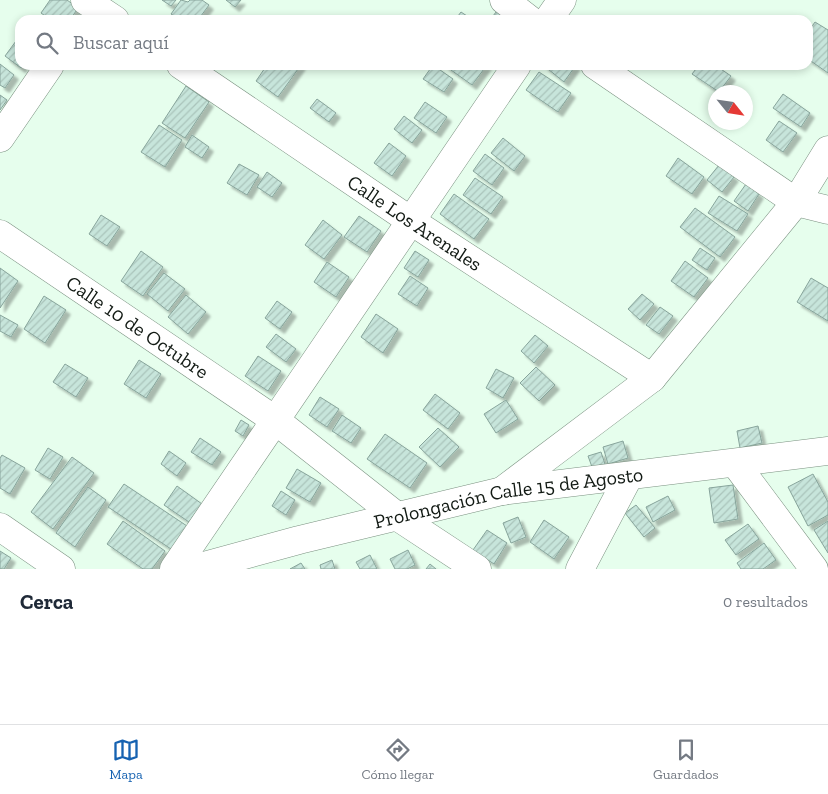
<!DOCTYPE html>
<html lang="es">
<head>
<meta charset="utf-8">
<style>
  :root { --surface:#fff; --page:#f2f2f3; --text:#1f2937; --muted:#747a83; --line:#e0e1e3; --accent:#1662b1 }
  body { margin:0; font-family:"Zilla Slab",serif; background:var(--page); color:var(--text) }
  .compass { position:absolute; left:708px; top:85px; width:45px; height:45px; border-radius:50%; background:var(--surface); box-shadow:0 2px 8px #0003; rotate:120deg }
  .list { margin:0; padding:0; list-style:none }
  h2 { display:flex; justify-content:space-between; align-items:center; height:65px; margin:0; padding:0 20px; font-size:21px }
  h2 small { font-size:16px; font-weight:400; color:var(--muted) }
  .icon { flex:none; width:28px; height:28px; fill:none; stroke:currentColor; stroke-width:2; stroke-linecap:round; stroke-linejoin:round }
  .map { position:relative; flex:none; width:828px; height:569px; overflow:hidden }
  .search { position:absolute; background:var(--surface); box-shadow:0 2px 8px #0003; left:15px; right:15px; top:15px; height:55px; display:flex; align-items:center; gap:12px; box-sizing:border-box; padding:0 18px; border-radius:15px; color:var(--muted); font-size:19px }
  .sheet { height:155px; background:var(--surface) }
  nav { display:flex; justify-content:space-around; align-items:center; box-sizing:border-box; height:70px; border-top:1px solid var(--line); background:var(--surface); font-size:14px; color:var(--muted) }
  nav a { display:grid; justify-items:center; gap:2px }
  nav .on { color:var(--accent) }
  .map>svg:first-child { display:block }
  .building { fill:url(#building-hatch); stroke:#87a49b; filter:url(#shadow) }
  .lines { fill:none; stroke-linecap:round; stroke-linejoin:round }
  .minor-casing { stroke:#7b9181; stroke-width:29 }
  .minor { stroke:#fff; stroke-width:28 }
  .labels { text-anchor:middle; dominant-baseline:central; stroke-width:4; stroke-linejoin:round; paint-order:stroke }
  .street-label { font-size:20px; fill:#111913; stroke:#fff }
</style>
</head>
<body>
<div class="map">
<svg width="828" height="569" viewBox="0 0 828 569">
  <defs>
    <pattern id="building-hatch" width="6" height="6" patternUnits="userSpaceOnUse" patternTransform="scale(1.25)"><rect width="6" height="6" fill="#c7e5db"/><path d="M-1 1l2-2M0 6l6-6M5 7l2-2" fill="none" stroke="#aac4bb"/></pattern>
    <filter id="shadow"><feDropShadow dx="4.5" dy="4.5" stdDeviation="1" flood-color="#0004"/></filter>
  </defs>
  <rect width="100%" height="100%" fill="#e6feed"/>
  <!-- building -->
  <path class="building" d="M 50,0 L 67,0 L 78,8 L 70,20 L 51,20 L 41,13 Z
    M 162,0 L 176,0 L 171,6 Z
    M 181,0 L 188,2 L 190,0 L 202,0 L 209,5 L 198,20 L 180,20 L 171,14 Z
    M 226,0 L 241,0 L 235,7 Z
    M 499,8 L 514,20 L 490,20 Z
    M 461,12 L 470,18 L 468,20 L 455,20 Z
    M 815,22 L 828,30 L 828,73 L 808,59 L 808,32 Z
    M 16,41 L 20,44 L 20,65 L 24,65 L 21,68 L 5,56 Z
    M 0,64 L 14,75 L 5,88 L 0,85 Z
    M 267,65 L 301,65 L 278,97 L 256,81 Z
    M 433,65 L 453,79 L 444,92 L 423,79 Z
    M 444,65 L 487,65 L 472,85 Z
    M 543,65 L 576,65 L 564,82 Z
    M 699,65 L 715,65 L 731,76 L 719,92 L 692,74 Z
    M 539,72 L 571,93 L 558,112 L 526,90 Z
    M 186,86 L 209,102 L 185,138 L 162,123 Z
    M 783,94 L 810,113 L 801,127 L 773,108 Z
    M 0,95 L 7,100 L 0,110 Z
    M 317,99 L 336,113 L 329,122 L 310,108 Z
    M 425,102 L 447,117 L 436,133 L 414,118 Z
    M 404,116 L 422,130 L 412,143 L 394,129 Z
    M 779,121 L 797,133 L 783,152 L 766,140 Z
    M 159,125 L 182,140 L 165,167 L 141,152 Z
    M 192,135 L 209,147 L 202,158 L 185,147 Z
    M 503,138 L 525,156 L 514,171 L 491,153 Z
    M 389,143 L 406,156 L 392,176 L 374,163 Z
    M 485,154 L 504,168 L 492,185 L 473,171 Z
    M 678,158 L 704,177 L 692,194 L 666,176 Z
    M 239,164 L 259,175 L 247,195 L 227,183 Z
    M 719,165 L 734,177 L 722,192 L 707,180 Z
    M 267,172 L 282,183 L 272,197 L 257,187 Z
    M 475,178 L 503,197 L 491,214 L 463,195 Z
    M 746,184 L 759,194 L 748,211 L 734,201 Z
    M 454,194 L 489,219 L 474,239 L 440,214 Z
    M 719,196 L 748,214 L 737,231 L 708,213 Z
    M 695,208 L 735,237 L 720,257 L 680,227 Z
    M 101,215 L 120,227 L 107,246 L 89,234 Z
    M 359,216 L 381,231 L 367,252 L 344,237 Z
    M 323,220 L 342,235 L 324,259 L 305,245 Z
    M 700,248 L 715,258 L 707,270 L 692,260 Z
    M 141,251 L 163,267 L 143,296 L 121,281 Z
    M 415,251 L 429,260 L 418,277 L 404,268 Z
    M 685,261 L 708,278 L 694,297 L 671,281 Z
    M 327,262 L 349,277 L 336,297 L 314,282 Z
    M 0,268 L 18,281 L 0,308 Z
    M 164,273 L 185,289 L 168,311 L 147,294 Z
    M 410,276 L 428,288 L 417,306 L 398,294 Z
    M 811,278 L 828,288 L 828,321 L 797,302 Z
    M 642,294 L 654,304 L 640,320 L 628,309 Z
    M 186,295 L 206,312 L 188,334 L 168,317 Z
    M 44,296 L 66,310 L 45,343 L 24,329 Z
    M 277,301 L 292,312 L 280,329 L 265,318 Z
    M 660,307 L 673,316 L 659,334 L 646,325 Z
    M 376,314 L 398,329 L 383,353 L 361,337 Z
    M 0,315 L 18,325 L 11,337 L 0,331 Z
    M 276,334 L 296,349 L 286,362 L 266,347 Z
    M 535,335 L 548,346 L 534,363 L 521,351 Z
    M 258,356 L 281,371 L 268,391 L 245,376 Z
    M 139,360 L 161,374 L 146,398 L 124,384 Z
    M 65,364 L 88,378 L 76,397 L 53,382 Z
    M 536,367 L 555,385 L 539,401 L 520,383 Z
    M 496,369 L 514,378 L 503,398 L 486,388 Z
    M 435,394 L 460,413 L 448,429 L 423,410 Z
    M 320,397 L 339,409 L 327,427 L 309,415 Z
    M 506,400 L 518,419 L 496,433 L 484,414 Z
    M 342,415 L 361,428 L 351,443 L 332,431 Z
    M 241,420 L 249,425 L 243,436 L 235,431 Z
    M 758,426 L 762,443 L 740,448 L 737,431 Z
    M 438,428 L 459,447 L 440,467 L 419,447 Z
    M 385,434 L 427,463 L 410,488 L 367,459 Z
    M 200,438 L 221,452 L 212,465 L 191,452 Z
    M 623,441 L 628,458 L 608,464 L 603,447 Z
    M 48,448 L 63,457 L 50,479 L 35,470 Z
    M 169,451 L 186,463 L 177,476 L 161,464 Z
    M 601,452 L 605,464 L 592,467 L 588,456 Z
    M 2,455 L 25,468 L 10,494 L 0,488 L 0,458 Z
    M 72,457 L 94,473 L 53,529 L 31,512 Z
    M 297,469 L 321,483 L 310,502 L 286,488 Z
    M 813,474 L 828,502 L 828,515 L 808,526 L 788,487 Z
    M 124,484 L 190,528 L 174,551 L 108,507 Z
    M 733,485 L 738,519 L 714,523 L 709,488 Z
    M 177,486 L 202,504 L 189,522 L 164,505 Z
    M 88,487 L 106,500 L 75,547 L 56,533 Z
    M 281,491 L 295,500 L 286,515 L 272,506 Z
    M 668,496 L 675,510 L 653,522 L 646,507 Z
    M 636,505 L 655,528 L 644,537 L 625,513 Z
    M 518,517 L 526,537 L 511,543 L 503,523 Z
    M 544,520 L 569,537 L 554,559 L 530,542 Z
    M 123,521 L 165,551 L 152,569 L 143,569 L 107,544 Z
    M 828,521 L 828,553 L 814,530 Z
    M 748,524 L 759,539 L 736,555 L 725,540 Z
    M 487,530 L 507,543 L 494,564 L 473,550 Z
    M 764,543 L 776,560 L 763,569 L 741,569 L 737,563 Z
    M 408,550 L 415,565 L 407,569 L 395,569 L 390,559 Z
    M 0,551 L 11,558 L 4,569 L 0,569 Z
    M 370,555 L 377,569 L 360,569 L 356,562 Z
    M 332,560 L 335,569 L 321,569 L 320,565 Z
    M 301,563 L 305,569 L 290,569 Z
    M 430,564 L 436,569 L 426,569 Z"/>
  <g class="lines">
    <!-- minor casing -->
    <g class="minor-casing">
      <g id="minor">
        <path d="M 85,0 L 115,20"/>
        <path d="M 504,0 L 530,20"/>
        <path d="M 548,20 L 562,0"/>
        <path id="s1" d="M 181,65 L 411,221 L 652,378"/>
        <path d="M 595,65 L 796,202 L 828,210"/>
        <path d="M 0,138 L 50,65"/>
        <path id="s2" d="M 0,234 L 275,420 L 398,517 L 477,569"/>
        <path d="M 735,463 L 814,569"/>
        <path d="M 502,491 L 652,378 L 796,202 L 828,150"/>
        <path d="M 0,527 L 61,569"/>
        <path d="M 174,569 L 517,65"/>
        <path id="s3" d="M 193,569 L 299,540 L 502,491 L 828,451"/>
        <path d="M 580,569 L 629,476"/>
      </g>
    </g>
    <!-- minor -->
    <use href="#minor" class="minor"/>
  </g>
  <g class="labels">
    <!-- street labels -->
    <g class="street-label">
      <text stroke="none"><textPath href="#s1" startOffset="282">Calle Los Arenales</textPath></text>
      <text stroke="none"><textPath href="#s2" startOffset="166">Calle 10 de Octubre</textPath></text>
      <text stroke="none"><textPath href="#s3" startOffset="324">Prolongación Calle 15 de Agosto</textPath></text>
    </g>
  </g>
</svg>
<svg class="compass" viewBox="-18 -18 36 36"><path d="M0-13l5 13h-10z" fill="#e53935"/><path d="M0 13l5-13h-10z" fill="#747a83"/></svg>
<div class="search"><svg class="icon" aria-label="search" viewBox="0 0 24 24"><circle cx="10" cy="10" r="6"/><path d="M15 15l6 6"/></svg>Buscar aquí</div>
</div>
<section class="sheet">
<h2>Cerca<small>0 resultados</small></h2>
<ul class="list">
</ul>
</section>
<nav>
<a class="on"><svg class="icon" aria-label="map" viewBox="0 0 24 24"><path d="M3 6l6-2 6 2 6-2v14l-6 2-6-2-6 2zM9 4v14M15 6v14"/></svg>Mapa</a>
<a><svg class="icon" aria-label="directions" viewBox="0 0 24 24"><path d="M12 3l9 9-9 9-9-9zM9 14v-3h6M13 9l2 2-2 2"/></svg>Cómo llegar</a>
<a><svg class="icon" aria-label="saved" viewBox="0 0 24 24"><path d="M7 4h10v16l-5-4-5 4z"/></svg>Guardados</a>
</nav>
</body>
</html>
